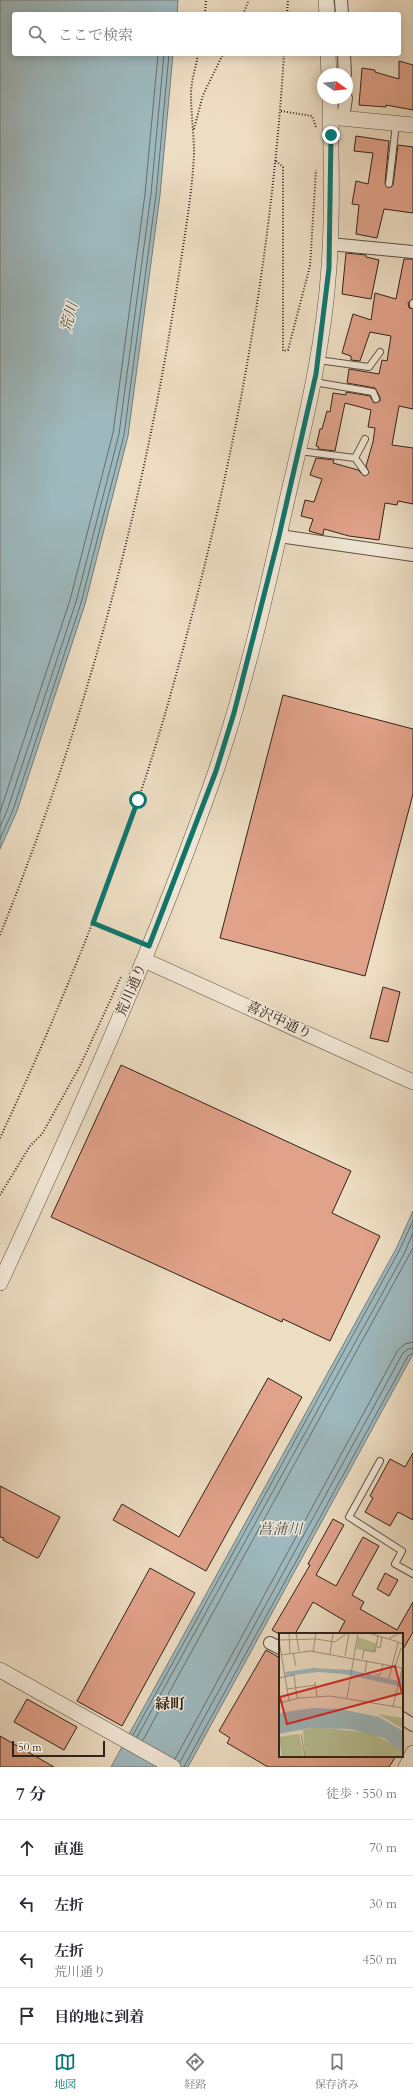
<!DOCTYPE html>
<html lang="ja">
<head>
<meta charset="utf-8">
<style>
  :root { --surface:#fff; --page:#f2f2f3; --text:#2b2b33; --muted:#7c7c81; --line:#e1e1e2; --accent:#0f766e }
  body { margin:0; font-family:Cardo,"Noto Serif JP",serif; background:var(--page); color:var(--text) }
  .compass { position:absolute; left:317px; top:68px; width:36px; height:36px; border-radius:50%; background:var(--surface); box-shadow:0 2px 10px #0003; rotate:105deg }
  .scale { position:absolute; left:12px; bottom:10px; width:93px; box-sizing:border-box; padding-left:4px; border:2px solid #302319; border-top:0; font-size:11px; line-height:14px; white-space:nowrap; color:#302319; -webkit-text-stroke:3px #f3e9d8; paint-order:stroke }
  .stop { position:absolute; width:12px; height:12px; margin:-9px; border:3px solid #0f766e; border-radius:50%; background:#fff }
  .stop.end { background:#0f766e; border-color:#fff; box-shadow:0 1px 4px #0008 }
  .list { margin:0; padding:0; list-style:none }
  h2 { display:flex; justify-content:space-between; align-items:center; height:52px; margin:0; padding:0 16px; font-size:17px }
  h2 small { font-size:13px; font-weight:400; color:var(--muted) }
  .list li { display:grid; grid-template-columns:26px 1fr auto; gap:12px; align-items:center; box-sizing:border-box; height:56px; padding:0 16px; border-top:1px solid var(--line) }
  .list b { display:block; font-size:15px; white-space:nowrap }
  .list p { margin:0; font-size:13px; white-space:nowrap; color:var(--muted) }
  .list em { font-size:13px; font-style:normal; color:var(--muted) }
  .icon { flex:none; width:22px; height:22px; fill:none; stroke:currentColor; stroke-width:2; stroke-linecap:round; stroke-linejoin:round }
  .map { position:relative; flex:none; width:413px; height:1767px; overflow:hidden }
  .search { position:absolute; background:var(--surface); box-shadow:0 2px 10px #0003; left:12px; right:12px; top:12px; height:44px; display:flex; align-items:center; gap:10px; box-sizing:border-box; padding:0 14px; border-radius:4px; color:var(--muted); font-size:15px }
  .sheet { height:276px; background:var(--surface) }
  nav { display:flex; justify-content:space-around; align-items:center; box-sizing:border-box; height:56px; border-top:1px solid var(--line); background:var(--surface); font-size:11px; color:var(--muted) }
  nav a { display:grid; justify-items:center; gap:2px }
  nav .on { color:var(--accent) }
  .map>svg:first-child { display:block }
  .water { fill:#9eb9be; stroke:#727d7c }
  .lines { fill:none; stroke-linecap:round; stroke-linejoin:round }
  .shore { stroke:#676e6c; stroke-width:1 }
  .building { fill:#e1a28a; stroke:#302319 }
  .service-casing { stroke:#5f5244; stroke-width:8 }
  .minor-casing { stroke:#5f5244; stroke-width:14 }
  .tertiary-casing { stroke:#5f5244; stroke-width:16 }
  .path { stroke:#302319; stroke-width:2; stroke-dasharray:1 2; stroke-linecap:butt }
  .service { stroke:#f3e9d8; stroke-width:6 }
  .minor { stroke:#f3e9d8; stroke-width:12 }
  .tertiary { stroke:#f3e9d8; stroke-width:15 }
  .route { stroke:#0f766e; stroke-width:5 }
  .labels { text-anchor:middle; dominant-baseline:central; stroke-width:3; stroke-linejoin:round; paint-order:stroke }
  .street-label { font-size:14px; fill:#302319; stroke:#f3e9d8 }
  .water-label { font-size:15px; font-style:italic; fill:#51504b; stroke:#f3e9d8 }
  .neighbourhood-label { font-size:15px; font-weight:bold; fill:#302319; stroke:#f3e9d8 }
  .inset-road { fill:none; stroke:#a1937f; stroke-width:1 }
  .view { fill:#d62828; fill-opacity:0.15; stroke:#d62828; stroke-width:2 }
  .inset-edge { fill:none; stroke:#302319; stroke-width:2 }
</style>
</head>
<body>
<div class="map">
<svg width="413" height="1767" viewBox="0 0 413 1767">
  <rect width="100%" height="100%" fill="#edddc3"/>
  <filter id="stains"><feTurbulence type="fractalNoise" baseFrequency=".005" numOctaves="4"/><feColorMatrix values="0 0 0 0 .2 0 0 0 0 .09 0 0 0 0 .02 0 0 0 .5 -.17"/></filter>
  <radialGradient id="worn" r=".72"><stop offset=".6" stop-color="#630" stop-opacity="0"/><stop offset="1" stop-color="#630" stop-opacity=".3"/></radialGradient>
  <!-- water -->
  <path class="water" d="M 0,0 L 178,0 L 177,14 L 14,14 L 14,54 L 173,54 L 160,195 L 128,436 L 85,604 L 17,811 L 0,849 Z
    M 413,1211 L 413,1354 L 188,1767 L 111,1767 L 396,1249 Z"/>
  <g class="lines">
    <!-- shore -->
    <path class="shore" d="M 0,812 L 70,600 L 113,433 L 145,194 L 158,54
      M 0,827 L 8,808 L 76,602 L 119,434 L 151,194 L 164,54
      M 0,839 L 13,810 L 81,603 L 124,435 L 156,195 L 169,54
      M 133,1735 L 399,1251 L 413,1221
      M 137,1737 L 404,1254 L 413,1233
      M 143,1740 L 413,1248
      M 175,1759 L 398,1350 L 405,1344 L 413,1342
      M 180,1762 L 403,1353 L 408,1349 L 413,1348
      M 184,1767 L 408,1356 L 413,1353"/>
  </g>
  <!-- building -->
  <path class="building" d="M 399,61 L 413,65 L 413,110 L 386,105 L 386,107 L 359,105 L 362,68 L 375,70 L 375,72 L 399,79 Z
    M 356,136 L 389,141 L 385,183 L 388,188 L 393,185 L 398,145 L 413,147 L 413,213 L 384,209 L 377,238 L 356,234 L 359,205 L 352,204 L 356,181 L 368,184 L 373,153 L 354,151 Z
    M 346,253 L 366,255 L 366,257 L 379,260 L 371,299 L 342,294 Z
    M 404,259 L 413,259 L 413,299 L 408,303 L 409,308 L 413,309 L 413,409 L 399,406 L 392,445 L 413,448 L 413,504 L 398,501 L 397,505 L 385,503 L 379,540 L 349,536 L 324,529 L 323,535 L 309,531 L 313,519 L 301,516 L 305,500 L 314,502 L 322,479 L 310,475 L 316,458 L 334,460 L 333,463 L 358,470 L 364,476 L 369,473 L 366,466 L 373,442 L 375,428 L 368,427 L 371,410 L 345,403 L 335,451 L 318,449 L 319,447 L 316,446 L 320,429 L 322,429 L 327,411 L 330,412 L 333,393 L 346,395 L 346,392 L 370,396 L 374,403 L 380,401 L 380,397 L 375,388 L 347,383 L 349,369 L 379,374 L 382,360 L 387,361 L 391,336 L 370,332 L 360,361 L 351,360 L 351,356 L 342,353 L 353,314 L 371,320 L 375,293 L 396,299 Z
    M 283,695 L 413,729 L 413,794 L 365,976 L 220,938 Z
    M 383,987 L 400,992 L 388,1042 L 370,1038 Z
    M 121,1065 L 351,1171 L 332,1213 L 380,1236 L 330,1341 L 283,1319 L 282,1322 L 51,1217 Z
    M 268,1378 L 302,1397 L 206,1571 L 113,1520 L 122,1504 L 179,1537 Z
    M 413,1453 L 413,1520 L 398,1512 L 390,1526 L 365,1512 L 373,1498 L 370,1496 L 390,1459 L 405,1467 Z
    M 0,1486 L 60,1517 L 39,1557 L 37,1558 L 3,1540 L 4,1538 L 0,1537 Z
    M 333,1519 L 344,1525 L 316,1575 L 336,1586 L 363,1537 L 379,1546 L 352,1595 L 364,1602 L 360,1609 L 397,1630 L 413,1602 L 413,1632 L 402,1651 L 402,1634 L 338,1634 L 345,1621 L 313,1602 L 295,1634 L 279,1634 L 272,1630 L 310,1565 L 308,1564 Z
    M 150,1568 L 195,1593 L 122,1726 L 77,1701 Z
    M 385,1573 L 398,1580 L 389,1596 L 377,1589 Z
    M 266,1650 L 280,1658 L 280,1756 L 396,1756 L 389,1767 L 268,1767 L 227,1743 L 230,1738 L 219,1731 Z
    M 27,1699 L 77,1727 L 64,1750 L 14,1722 Z
    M 0,1736 L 21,1748 L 54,1767 L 0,1767 Z"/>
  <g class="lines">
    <!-- service casing -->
    <g class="service-casing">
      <path id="service" d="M 389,184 L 396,124
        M 413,305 L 413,303
        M 318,360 L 369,367 L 380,352
        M 314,382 L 373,392 L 376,399
        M 299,451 L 355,458 L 365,439
        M 355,458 L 365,472
        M 380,1461 L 349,1517 L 402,1551 L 395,1564 L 413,1574"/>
    </g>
    <!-- minor casing -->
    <g class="minor-casing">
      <path id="minor" d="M 341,0 L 342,14
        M 344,54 L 345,74
        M 343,118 L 346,98
        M 330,244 L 413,252
        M 279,536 L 413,555
        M 270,1643 L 280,1648
        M 402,1718 L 413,1725"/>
    </g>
    <!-- tertiary casing -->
    <g class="tertiary-casing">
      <path id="tertiary" d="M 326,0 L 327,14
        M 328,54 L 329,74
        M 330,117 L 413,125
        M 144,960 L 413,1082
        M 0,1283 C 78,1115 155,946 216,771 C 246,683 267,591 287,500 C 305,423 324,346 329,267 C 333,210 331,154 330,98
        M 0,1670 L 173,1767
        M 406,1767 L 413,1753"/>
    </g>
    <!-- path -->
    <path class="path" d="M 205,14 L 206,0
      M 243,14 L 249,0
      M 287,14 L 288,0
      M 281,111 L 312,116 L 316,127
      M 194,129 L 203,95 L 223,54
      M 276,161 L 283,167 L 283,351 L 288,350 L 310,266 L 316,170
      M 93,923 L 137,941
      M 0,935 C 85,724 144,505 178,280 C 184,239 192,196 194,154 C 194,134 191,114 191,94 C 191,81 196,67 198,54
      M 0,1138 C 51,1029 97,917 137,803 C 156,748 172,691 187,634 C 238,444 272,250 284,54
      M 0,1195 L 30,1146 L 42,1134 L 80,1066 L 121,977"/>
    <!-- service -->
    <use href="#service" class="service"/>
    <!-- minor -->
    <use href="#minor" class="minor"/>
    <!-- tertiary -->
    <use href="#tertiary" class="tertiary"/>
  </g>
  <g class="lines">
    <!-- route -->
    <path class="route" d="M 138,800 L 93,923 L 149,946 L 216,771 L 234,713 L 279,536 L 316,374 L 329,268 L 331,135"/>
  </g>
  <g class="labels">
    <!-- street labels -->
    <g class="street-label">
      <text transform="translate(131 990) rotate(-67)">荒川通り</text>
      <text transform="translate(279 1020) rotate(25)">喜沢中通り</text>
    </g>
    <!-- water labels -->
    <g class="water-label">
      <text transform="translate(69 317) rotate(-75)">荒川</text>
      <text x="280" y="1529">菖蒲川</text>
    </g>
    <!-- neighbourhood labels -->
    <g class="neighbourhood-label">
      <text x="170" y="1704">緑町</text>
    </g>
  </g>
  <!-- overview -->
  <g transform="translate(279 1633)">
    <rect width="124" height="124" fill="#edddc3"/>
    <path d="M 79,4 L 98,11 L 96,19 L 77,16 ZM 99,81 L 124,85 L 124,96 ZM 37,94 L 91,100 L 112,110 L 124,119 L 124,124 L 26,124 L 24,97 ZM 20,101 L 25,124 L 3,124 L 0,104 Z" fill="#b8c194"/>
    <path d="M 124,34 L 124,54 L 65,41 L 39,39 L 7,43 L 6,39 L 34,35 L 72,37 L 120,48 ZM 34,75 L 61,76 L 100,84 L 124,98 L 124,119 L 105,105 L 71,96 L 31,95 L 0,101 L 0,80 Z" fill="#9eb9be"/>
    <path class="inset-road" d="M 10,0 L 11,20M 17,0 L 20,18M 90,0 L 109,6 L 121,0M 110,6 L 124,11M 0,7 L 37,6 L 56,9 L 68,0M 0,8 L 10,67M 98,14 L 101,15 L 103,4M 34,19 L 37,0M 14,20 L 17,33M 51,21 L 54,0M 2,22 L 31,18 L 124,35M 66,23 L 70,0M 83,26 L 85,17 L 96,19 L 99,3M 116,34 L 122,15M 86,39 L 88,27M 96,41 L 101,42 L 104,31M 0,45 L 15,42 L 18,65M 110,45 L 119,10M 36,49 L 38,63M 8,56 L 37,52M 68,65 L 79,0M 0,70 L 20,65 L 51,63 L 124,75M 114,73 L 124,32M 22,101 L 26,124"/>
    <path class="view" d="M 116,33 L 123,60 L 8,91 L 1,64 Z"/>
    <rect width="124" height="124" class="inset-edge"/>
  </g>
  <rect width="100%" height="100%" filter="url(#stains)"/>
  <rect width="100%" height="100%" fill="url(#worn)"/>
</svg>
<svg class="compass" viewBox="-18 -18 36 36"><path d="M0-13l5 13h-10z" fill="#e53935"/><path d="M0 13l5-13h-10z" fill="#7c7c81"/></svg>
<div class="scale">50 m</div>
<div class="stop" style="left:138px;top:800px"></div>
<div class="stop end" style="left:331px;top:135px"></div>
<div class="search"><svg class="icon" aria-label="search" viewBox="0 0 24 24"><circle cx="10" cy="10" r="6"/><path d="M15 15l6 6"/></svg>ここで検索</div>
</div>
<section class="sheet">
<h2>7 分<small>徒歩 · 550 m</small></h2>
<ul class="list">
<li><svg class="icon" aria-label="ahead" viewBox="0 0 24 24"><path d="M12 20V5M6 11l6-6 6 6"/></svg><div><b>直進</b></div><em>70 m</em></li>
<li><svg class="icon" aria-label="left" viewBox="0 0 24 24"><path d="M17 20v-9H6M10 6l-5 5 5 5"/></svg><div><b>左折</b></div><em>30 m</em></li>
<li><svg class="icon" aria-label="left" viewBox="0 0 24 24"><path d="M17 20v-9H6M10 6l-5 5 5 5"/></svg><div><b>左折</b><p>荒川通り</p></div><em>450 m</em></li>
<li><svg class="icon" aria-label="arrive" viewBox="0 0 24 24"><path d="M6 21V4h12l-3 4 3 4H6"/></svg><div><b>目的地に到着</b></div></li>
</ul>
</section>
<nav>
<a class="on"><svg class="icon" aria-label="map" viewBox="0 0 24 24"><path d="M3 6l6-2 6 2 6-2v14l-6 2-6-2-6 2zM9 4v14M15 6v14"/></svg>地図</a>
<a><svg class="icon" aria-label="directions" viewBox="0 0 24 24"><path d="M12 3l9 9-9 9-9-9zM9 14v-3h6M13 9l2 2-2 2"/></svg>経路</a>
<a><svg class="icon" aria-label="saved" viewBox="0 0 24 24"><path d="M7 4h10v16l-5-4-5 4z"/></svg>保存済み</a>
</nav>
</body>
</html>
